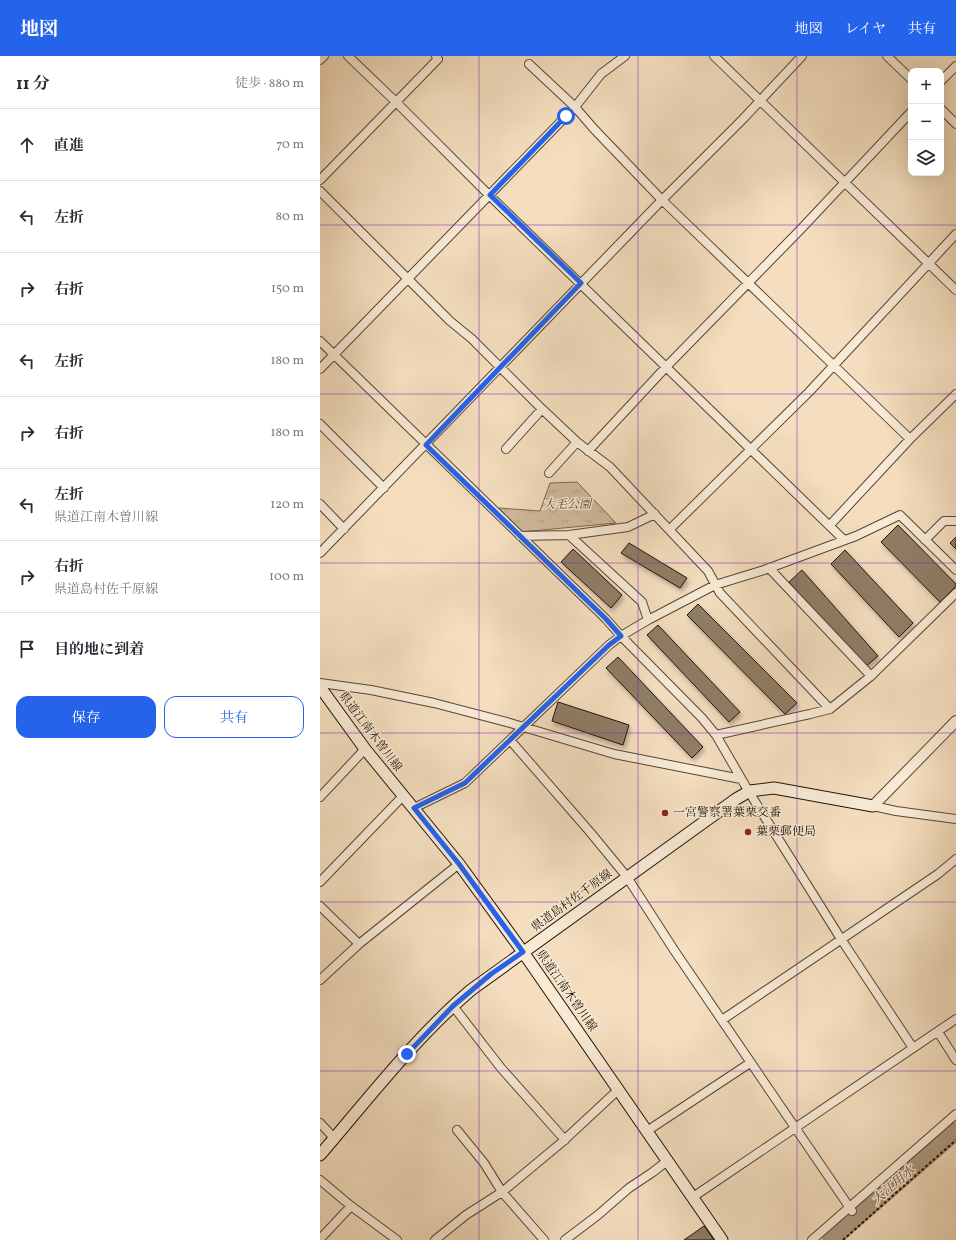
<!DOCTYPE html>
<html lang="ja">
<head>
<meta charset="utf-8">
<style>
  :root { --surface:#fff; --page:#f7f7f7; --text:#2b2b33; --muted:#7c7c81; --line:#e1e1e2; --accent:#2563eb }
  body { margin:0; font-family:Vollkorn,"Noto Serif JP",serif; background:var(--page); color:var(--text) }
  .controls { position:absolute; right:12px; top:12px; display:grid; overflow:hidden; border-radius:8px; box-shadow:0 4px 16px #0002 }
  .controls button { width:36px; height:36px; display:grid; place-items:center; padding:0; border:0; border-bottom:1px solid var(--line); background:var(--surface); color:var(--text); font:20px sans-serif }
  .stop { position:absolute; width:12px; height:12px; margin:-9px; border:3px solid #2563eb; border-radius:50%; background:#fff }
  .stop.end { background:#2563eb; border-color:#fff; box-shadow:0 1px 4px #0008 }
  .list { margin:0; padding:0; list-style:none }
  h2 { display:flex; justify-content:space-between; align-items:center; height:52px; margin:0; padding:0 16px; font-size:17px }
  h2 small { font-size:13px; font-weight:400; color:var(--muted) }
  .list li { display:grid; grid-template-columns:26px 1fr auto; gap:12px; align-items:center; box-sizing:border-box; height:72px; padding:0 16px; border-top:1px solid var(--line) }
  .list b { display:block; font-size:15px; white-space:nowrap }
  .list p { margin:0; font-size:13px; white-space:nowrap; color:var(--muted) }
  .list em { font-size:13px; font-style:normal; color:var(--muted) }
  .actions { display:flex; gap:8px; padding:12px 16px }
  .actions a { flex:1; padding:9px 0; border:1px solid var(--accent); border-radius:12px; text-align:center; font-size:14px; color:var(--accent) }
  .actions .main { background:var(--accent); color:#fff }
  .icon { flex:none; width:22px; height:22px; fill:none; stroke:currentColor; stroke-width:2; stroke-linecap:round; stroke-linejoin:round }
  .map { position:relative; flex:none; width:636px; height:1184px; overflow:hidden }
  header { display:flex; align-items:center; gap:24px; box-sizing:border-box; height:56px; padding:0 20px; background:var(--accent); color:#fff }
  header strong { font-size:19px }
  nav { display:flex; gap:22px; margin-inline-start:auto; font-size:14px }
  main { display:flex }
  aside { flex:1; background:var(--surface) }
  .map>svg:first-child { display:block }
  .grass { fill:url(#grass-tufts); stroke:#796852 }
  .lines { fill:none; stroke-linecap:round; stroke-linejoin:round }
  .river { stroke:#ad9980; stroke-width:18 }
  .building { fill:#8f7d66; stroke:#221405; filter:url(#shadow) }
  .minor-casing { stroke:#564634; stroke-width:10 }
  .tertiary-casing { stroke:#564634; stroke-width:12 }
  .secondary-casing { stroke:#221405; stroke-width:13 }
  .path { stroke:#221405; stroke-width:2; stroke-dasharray:3 2; stroke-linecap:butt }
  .minor { stroke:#f8ead5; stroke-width:8 }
  .tertiary { stroke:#f8ead5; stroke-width:10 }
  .secondary { stroke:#f8ead5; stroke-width:11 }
  .route { stroke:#2563eb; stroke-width:5 }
  .grid { fill:none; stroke:#7b2cbf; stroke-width:1; stroke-opacity:0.55 }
  .poi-dot { fill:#8f2418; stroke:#f8ead5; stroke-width:1.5 }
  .labels { text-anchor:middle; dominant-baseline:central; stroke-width:3; stroke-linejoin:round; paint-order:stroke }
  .park-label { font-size:12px; font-style:italic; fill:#5f4f3b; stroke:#f8ead5 }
  .street-label { font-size:12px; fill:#221405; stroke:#f8ead5 }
  .poi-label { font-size:12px; fill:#221405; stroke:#f8ead5; text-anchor:start }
  .water-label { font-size:13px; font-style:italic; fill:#61503c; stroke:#f8ead5 }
</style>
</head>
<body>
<header>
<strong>地図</strong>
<nav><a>地図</a><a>レイヤ</a><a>共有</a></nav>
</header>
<main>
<aside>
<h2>11 分<small>徒歩 · 880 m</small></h2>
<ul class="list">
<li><svg class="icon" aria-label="ahead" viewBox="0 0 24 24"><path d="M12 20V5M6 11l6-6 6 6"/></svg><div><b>直進</b></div><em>70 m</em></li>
<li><svg class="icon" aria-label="left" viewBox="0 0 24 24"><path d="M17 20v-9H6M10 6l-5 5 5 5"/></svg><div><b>左折</b></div><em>80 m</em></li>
<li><svg class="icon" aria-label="right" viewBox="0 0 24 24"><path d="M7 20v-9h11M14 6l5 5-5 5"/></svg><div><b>右折</b></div><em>150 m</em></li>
<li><svg class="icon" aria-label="left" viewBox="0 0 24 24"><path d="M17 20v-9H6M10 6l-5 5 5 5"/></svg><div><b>左折</b></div><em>180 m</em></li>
<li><svg class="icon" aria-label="right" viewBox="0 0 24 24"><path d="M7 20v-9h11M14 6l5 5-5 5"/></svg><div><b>右折</b></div><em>180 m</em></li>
<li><svg class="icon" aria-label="left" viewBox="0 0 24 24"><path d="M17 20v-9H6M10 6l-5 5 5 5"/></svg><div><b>左折</b><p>県道江南木曽川線</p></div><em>120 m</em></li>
<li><svg class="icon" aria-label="right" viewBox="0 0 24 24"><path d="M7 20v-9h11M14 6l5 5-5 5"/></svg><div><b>右折</b><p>県道島村佐千原線</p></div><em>100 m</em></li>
<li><svg class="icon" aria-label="arrive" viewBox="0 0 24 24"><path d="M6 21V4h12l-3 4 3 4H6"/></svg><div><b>目的地に到着</b></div></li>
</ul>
<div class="actions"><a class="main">保存</a><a>共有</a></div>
</aside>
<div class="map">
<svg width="636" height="1184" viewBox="0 0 636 1184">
  <defs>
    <pattern id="grass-tufts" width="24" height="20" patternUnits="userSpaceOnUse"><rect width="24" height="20" fill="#d0bc9f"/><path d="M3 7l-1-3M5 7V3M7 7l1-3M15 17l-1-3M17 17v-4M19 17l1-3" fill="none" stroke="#b2a187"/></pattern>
    <filter id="shadow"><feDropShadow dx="2" dy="3.5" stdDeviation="2" flood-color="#0004"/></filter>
  </defs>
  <rect width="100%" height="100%" fill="#f4debf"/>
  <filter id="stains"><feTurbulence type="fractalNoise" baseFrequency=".005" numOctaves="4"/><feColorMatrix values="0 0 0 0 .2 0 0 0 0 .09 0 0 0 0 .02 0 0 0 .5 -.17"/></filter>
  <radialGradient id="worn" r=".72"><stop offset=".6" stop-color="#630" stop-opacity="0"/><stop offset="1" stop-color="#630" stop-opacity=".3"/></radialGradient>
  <!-- grass -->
  <path class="grass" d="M 257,426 L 296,467 L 201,476 L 179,452 L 220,455 L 230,427 Z"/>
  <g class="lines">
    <!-- river -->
    <path class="river" d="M 511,1184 L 636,1075"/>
  </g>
  <!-- building -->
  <path class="building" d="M 578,469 L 636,528 L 636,530 L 620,546 L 561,486 Z
    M 636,481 L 636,493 L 630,487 Z
    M 309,487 L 367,522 L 360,532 L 301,497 Z
    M 253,493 L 302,539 L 291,552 L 241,506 Z
    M 525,494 L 593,567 L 579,581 L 511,508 Z
    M 482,514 L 558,600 L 545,611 L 469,526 Z
    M 378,548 L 477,647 L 465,658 L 367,559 Z
    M 338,569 L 420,656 L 409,666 L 327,579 Z
    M 298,601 L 383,691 L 372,702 L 286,612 Z
    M 238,646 L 309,669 L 303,689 L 232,665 Z
    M 384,1170 L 394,1184 L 364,1184 Z"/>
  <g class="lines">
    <!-- minor casing -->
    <g class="minor-casing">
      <path id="minor" d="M 28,0 L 76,46 L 169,139 L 524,484
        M 305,0 L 281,18 L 255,51 L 274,73 L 342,144 L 590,383
        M 394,0 L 636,234
        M 567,0 L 591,23
        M 0,4 L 4,0
        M 621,25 L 636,10
        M 621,53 L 636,68
        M 0,124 L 118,3 L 116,0
        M 0,135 L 130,265 L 152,283 L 222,353 L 257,386 L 290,411 L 388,515 L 400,537 L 510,653
        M 0,285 L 286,563 L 301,580 L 382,662 L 396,679 L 429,736 L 521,883 L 593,992
        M 0,313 L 255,51 L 209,8
        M 0,368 L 64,432
        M 186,393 L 222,353
        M 268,395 L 346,311 L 481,173 L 591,56
        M 229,417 L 257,386
        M 0,448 L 24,473
        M 510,469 L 590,383 L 636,338
        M 350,473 L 489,336 L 636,178
        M 249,479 L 322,546 L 328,564
        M 200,480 L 249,479 L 308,471 L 335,458
        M 605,484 L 624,465 L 636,465
        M 0,497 L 342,144 L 422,64 L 482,0
        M 449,512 L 551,620
        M 0,627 L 51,634 L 114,647 L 190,667 L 294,698 L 421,723
        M 396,679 L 490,658 L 510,653 L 551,620 L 636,537
        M 190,684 L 270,776 L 307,821 L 354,894 L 532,1155
        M 0,741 L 45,693
        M 553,750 L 576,755 L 636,763
        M 94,752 L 145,727 L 289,589 L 301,580 L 328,564 L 395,529 L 444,514 L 536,480 L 580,459 L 636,514
        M 0,826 L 83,740
        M 0,850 L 39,888
        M 0,924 L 39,888 L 139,808
        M 133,950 L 181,1012 L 245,1084
        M 402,964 L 618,818 L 636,803
        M 618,976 L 636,1004
        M 0,1067 L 14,1082
        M 137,1074 L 164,1107 L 182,1136 L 224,1184
        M 327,1075 L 430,1007
        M 0,1124 L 31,1150 L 77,1184
        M 373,1141 L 636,963
        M 0,1183 L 31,1150
        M 115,1184 L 146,1159 L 182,1136 L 241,1087 L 298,1034
        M 245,1184 L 278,1159 L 309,1132 L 333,1116 L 347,1105
        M 492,1184 L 636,1058"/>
    </g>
    <!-- tertiary casing -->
    <g class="tertiary-casing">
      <path id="tertiary" d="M 553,750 L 636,665"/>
    </g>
    <!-- secondary casing -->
    <g class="secondary-casing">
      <path id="secondary" d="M 0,631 L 45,693 L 139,808 L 203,896 L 402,1184
        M 0,1099 C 48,1043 95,982 151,934 L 416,743 L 430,735 L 454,732 L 553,750"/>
    </g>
    <!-- path -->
    <path class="path" d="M 523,1184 L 636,1084"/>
    <!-- minor -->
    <use href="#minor" class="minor"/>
    <!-- tertiary -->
    <use href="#tertiary" class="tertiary"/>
    <!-- secondary -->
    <use href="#secondary" class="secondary"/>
  </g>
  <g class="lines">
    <!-- route -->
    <path class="route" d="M 87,998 L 133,950 L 171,918 L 203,896 L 139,808 L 94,752 L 145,727 L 289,589 L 301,580 L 286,563 L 106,389 L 261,227 L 170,139 L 246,60"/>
  </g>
  <!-- grid -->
  <path class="grid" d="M 159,0 L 159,1184M 318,0 L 318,1184M 477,0 L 477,1184M 0,169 L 636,169M 0,338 L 636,338M 0,507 L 636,507M 0,677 L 636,677M 0,846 L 636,846M 0,1015 L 636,1015"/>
  <!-- markers -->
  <g class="poi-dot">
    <circle cx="345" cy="757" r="4"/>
    <circle cx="428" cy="776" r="4"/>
  </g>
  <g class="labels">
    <!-- park labels -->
    <g class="park-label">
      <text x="247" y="449">大毛公園</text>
    </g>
    <!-- street labels -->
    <g class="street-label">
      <text transform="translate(50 676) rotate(53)">県道江南木曽川線</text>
      <text transform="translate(252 845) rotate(-36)">県道島村佐千原線</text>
      <text transform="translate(246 935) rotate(55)">県道江南木曽川線</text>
    </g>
    <!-- poi labels -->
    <g class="poi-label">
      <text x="353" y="757">一宮警察署葉栗交番</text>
      <text x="436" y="776">葉栗郵便局</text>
    </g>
    <!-- water labels -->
    <g class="water-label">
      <text transform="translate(574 1130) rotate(-41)">大江用水</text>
    </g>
  </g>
  <rect width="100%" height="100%" filter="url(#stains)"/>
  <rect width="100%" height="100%" fill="url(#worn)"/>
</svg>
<div class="controls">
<button>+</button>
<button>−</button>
<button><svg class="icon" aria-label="layers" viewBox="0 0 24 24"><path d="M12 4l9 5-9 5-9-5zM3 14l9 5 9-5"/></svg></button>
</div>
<div class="stop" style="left:246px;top:60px"></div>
<div class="stop end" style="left:87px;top:998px"></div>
</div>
</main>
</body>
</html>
